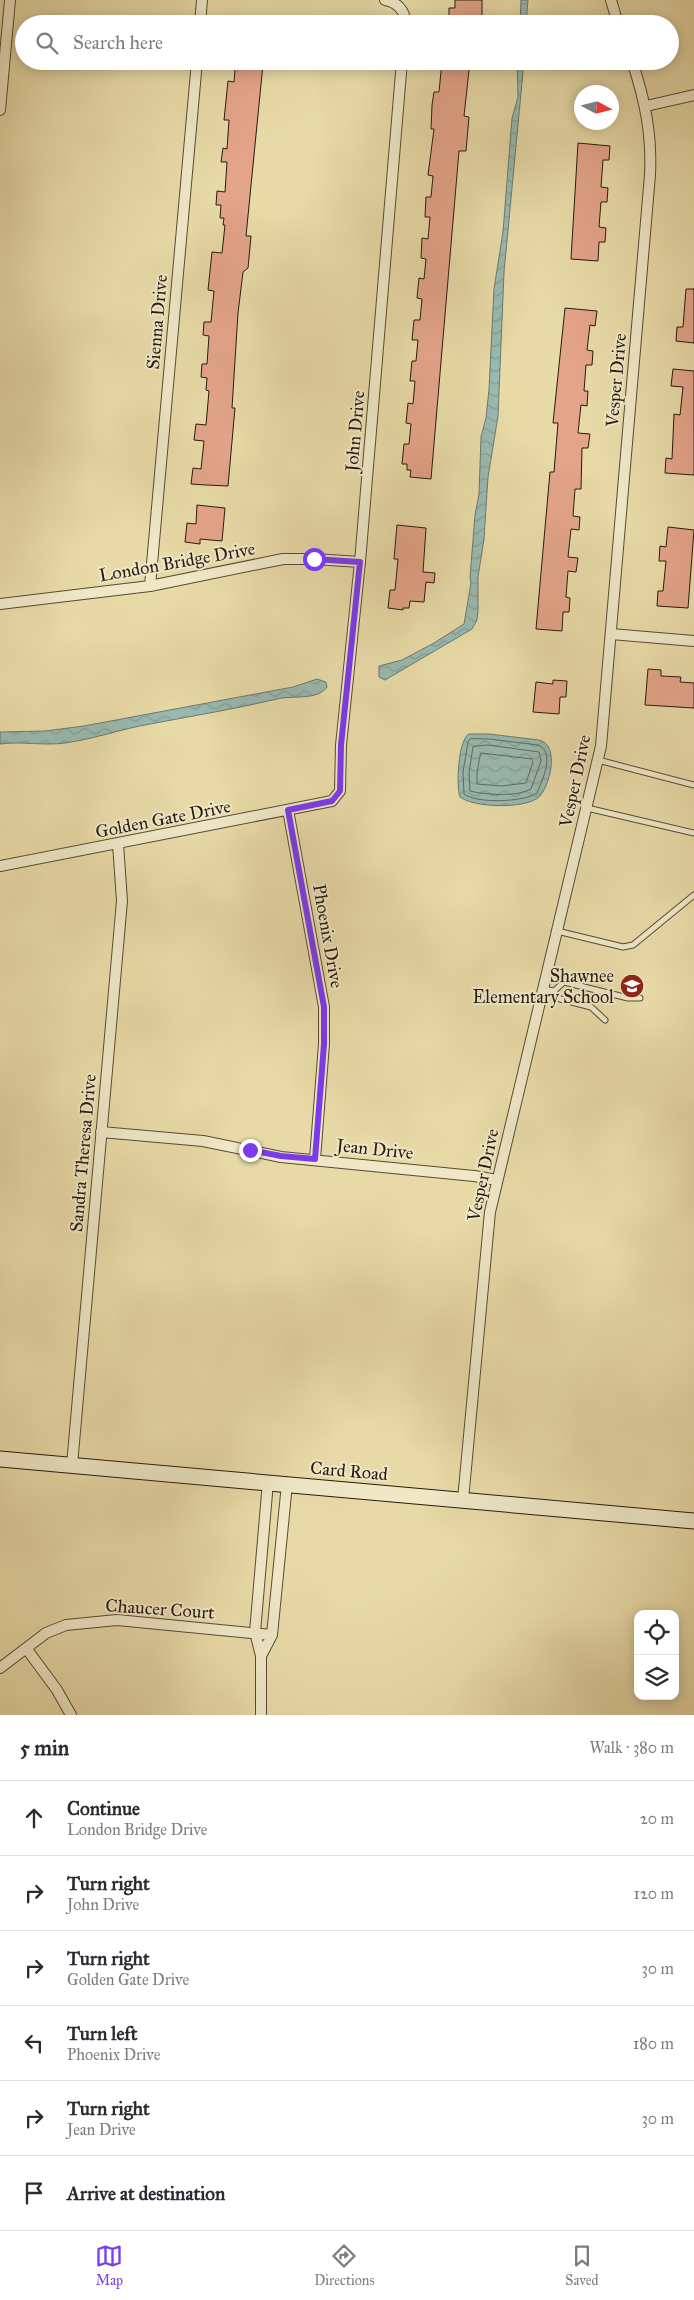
<!DOCTYPE html>
<html lang="en">
<head>
<meta charset="utf-8">
<style>
  :root { --surface:#fff; --page:#f2f2f3; --text:#2b2b33; --muted:#7c7c81; --line:#e1e1e2; --accent:#7c3aed }
  body { margin:0; font-family:"IM FELL Great Primer",serif; background:var(--page); color:var(--text) }
  .controls { position:absolute; right:15px; bottom:15px; display:grid; overflow:hidden; border-radius:10px; box-shadow:0 2px 12px #0003 }
  .controls button { width:45px; height:45px; display:grid; place-items:center; padding:0; border:0; border-bottom:1px solid var(--line); background:var(--surface); color:var(--text); font:25px sans-serif }
  .compass { position:absolute; left:574px; top:85px; width:45px; height:45px; border-radius:50%; background:var(--surface); box-shadow:0 2px 12px #0003; rotate:97deg }
  .stop { position:absolute; width:15px; height:15px; margin:-11px; border:4px solid #7c3aed; border-radius:50%; background:#fff }
  .stop.end { background:#7c3aed; border-color:#fff; box-shadow:0 1px 5px #0008 }
  .list { margin:0; padding:0; list-style:none }
  h2 { display:flex; justify-content:space-between; align-items:center; height:65px; margin:0; padding:0 20px; font-size:21px }
  h2 small { font-size:16px; font-weight:400; color:var(--muted) }
  .list li { display:grid; grid-template-columns:32px 1fr auto; gap:15px; align-items:center; box-sizing:border-box; height:75px; padding:0 20px; border-top:1px solid var(--line) }
  .list b { display:block; font-size:19px; white-space:nowrap }
  .list p { margin:0; font-size:16px; white-space:nowrap; color:var(--muted) }
  .list em { font-size:16px; font-style:normal; color:var(--muted) }
  .icon { flex:none; width:28px; height:28px; fill:none; stroke:currentColor; stroke-width:2; stroke-linecap:round; stroke-linejoin:round }
  .map { position:relative; flex:none; width:694px; height:1715px; overflow:hidden }
  .search { position:absolute; background:var(--surface); box-shadow:0 2px 12px #0003; left:15px; right:15px; top:15px; height:55px; display:flex; align-items:center; gap:12px; box-sizing:border-box; padding:0 18px; border-radius:28px; color:var(--muted); font-size:19px }
  .sheet { height:515px; background:var(--surface) }
  nav { display:flex; justify-content:space-around; align-items:center; box-sizing:border-box; height:70px; border-top:1px solid var(--line); background:var(--surface); font-size:14px; color:var(--muted) }
  nav a { display:grid; justify-items:center; gap:2px }
  nav .on { color:var(--accent) }
  .map>svg:first-child { display:block }
  .water { fill:url(#water-waves); stroke:#6b7970 }
  .lines { fill:none; stroke-linecap:round; stroke-linejoin:round }
  .shore { stroke:#606a60; stroke-width:1 }
  .building { fill:#e3a489; stroke:#271a10 }
  .lane-casing { stroke:#574a36; stroke-width:7 }
  .street-casing { stroke:#574a36; stroke-width:12 }
  .secondary-casing { stroke:#271a10; stroke-width:17 }
  .lane { stroke:#efe7c6; stroke-width:5 }
  .street { stroke:#efe7c6; stroke-width:10 }
  .secondary { stroke:#efe7c6; stroke-width:15 }
  .route { stroke:#7c3aed; stroke-width:6 }
  .labels { text-anchor:middle; dominant-baseline:central; stroke-width:4; stroke-linejoin:round; paint-order:stroke }
  .street-label { font-size:18px; fill:#271a10; stroke:#efe7c6 }
  .poi-label { font-size:18px; fill:#271a10; stroke:#efe7c6; text-anchor:end }
</style>
</head>
<body>
<div class="map">
<svg width="694" height="1715" viewBox="0 0 694 1715">
  <defs>
    <pattern id="water-waves" width="16" height="10" patternUnits="userSpaceOnUse" patternTransform="scale(1.25)"><rect width="16" height="10" fill="#99b9b0"/><path d="M0 5q4-4 8 0t8 0" fill="none" stroke="#849e96"/></pattern>
  </defs>
  <rect width="100%" height="100%" fill="#e7daa7"/>
  <filter id="stains"><feTurbulence type="fractalNoise" baseFrequency=".004" numOctaves="4"/><feColorMatrix values="0 0 0 0 .2 0 0 0 0 .09 0 0 0 0 .02 0 0 0 .5 -.17"/></filter>
  <radialGradient id="worn" r=".72"><stop offset=".6" stop-color="#630" stop-opacity="0"/><stop offset="1" stop-color="#630" stop-opacity=".3"/></radialGradient>
  <!-- water -->
  <path class="water" d="M 521,0 L 528,0 L 526,24 L 520,24 Z
    M 517,61 L 522,61 L 523,72 L 504,272 L 498,416 L 488,477 L 484,539 L 478,577 L 478,611 L 477,620 L 472,629 L 385,680 L 379,677 L 379,666 L 402,660 L 434,643 L 464,624 L 471,583 L 470,577 L 475,515 L 479,494 L 481,437 L 486,418 L 489,389 L 494,289 L 503,232 L 512,118 L 518,97 Z
    M 317,679 L 326,682 L 327,687 C 317,701 292,695 277,699 C 235,709 192,716 150,724 C 121,729 94,739 65,743 C 43,746 22,741 0,744 L 0,732 L 45,731 L 84,726 L 293,687 Z
    M 469,734 L 489,734 L 539,740 C 561,745 549,788 539,797 C 526,809 474,808 460,797 C 456,786 458,740 469,734 Z"/>
  <g class="lines">
    <!-- shore -->
    <path class="shore" d="M 489,739 L 538,745 C 556,752 542,781 537,793 C 524,802 477,804 464,794 L 463,772 L 468,742 L 470,739 Z
      M 488,745 L 539,752 L 541,761 L 531,789 C 518,797 485,795 470,791 L 469,773 L 473,747 Z
      M 481,753 L 532,759 L 533,762 L 526,783 L 502,786 L 477,784 L 477,773 Z"/>
  </g>
  <!-- building -->
  <path class="building" d="M 455,0 L 482,0 L 482,20 L 449,21 L 449,8 L 455,8 Z
    M 442,61 L 470,61 L 464,116 L 469,117 L 466,151 L 459,151 L 431,479 L 410,477 L 411,470 L 407,470 L 407,464 L 402,464 L 404,444 L 409,444 L 411,424 L 406,423 L 408,403 L 413,404 L 415,381 L 410,381 L 412,361 L 416,361 L 418,340 L 412,340 L 414,320 L 420,320 L 422,299 L 417,298 L 419,278 L 424,279 L 426,259 L 421,258 L 422,238 L 428,239 L 430,217 L 425,217 L 426,197 L 431,197 L 433,176 L 428,175 L 434,129 L 431,129 L 432,105 L 434,92 L 439,92 Z
    M 239,62 L 263,64 L 246,236 L 251,236 L 248,268 L 243,272 L 238,313 L 232,408 L 235,408 L 228,486 L 206,485 L 191,484 L 193,468 L 201,469 L 204,441 L 194,440 L 196,424 L 206,425 L 209,391 L 206,390 L 207,378 L 201,377 L 202,364 L 207,364 L 209,336 L 203,335 L 204,322 L 211,322 L 214,291 L 208,290 L 212,252 L 222,253 L 225,225 L 223,225 L 224,218 L 220,218 L 221,205 L 216,205 L 217,191 L 225,192 L 227,162 L 221,162 L 223,148 L 227,149 L 229,120 L 224,120 L 228,81 L 234,82 L 235,69 L 238,70 Z
    M 578,143 L 610,146 L 609,160 L 603,160 L 601,187 L 608,188 L 607,202 L 601,202 L 599,227 L 606,228 L 605,242 L 599,242 L 598,261 L 571,259 Z
    M 686,289 L 694,289 L 694,343 L 676,341 L 677,327 L 683,327 Z
    M 565,308 L 597,311 L 595,326 L 590,325 L 587,350 L 593,351 L 592,365 L 586,365 L 584,391 L 588,391 L 587,406 L 581,405 L 578,433 L 590,434 L 588,448 L 582,448 L 581,489 L 575,489 L 573,516 L 580,517 L 579,530 L 571,529 L 568,557 L 578,558 L 576,572 L 568,571 L 566,597 L 570,598 L 569,612 L 563,612 L 562,631 L 536,629 L 550,472 L 554,472 L 558,423 L 553,423 Z
    M 673,369 L 694,371 L 694,475 L 665,473 L 666,458 L 672,459 L 674,414 L 680,415 L 683,387 L 671,386 Z
    M 197,505 L 225,508 L 222,541 L 200,539 L 200,544 L 185,542 L 187,523 L 196,524 Z
    M 397,525 L 426,528 L 423,572 L 435,573 L 434,583 L 426,582 L 424,602 L 410,601 L 409,608 L 403,608 L 403,610 L 388,608 L 390,590 L 395,590 L 398,559 L 394,559 Z
    M 668,527 L 694,530 L 688,608 L 657,606 L 658,591 L 663,591 L 666,561 L 659,561 L 660,546 L 666,547 Z
    M 648,669 L 661,670 L 661,676 L 681,677 L 680,682 L 694,683 L 694,708 L 645,705 Z
    M 553,680 L 567,681 L 566,697 L 560,697 L 559,714 L 533,712 L 536,682 L 553,684 Z"/>
  <g class="lines">
    <!-- lane casing -->
    <g class="lane-casing">
      <path id="lane" d="M 598,760 L 694,785
        M 587,808 L 694,833
        M 557,931 L 623,947 L 633,945 L 694,895
        M 543,989 L 554,991 L 560,999 L 591,1007 L 605,1020
        M 554,991 L 564,982 L 628,998 L 640,998"/>
    </g>
    <!-- street casing -->
    <g class="street-casing">
      <path id="street" d="M 385,0 C 397,2 406,11 405,24
        M 611,0 L 618,24
        M 200,24 L 202,0
        M 646,106 L 694,95
        M 0,110 L 10,0
        M 150,586 L 197,61
        M 0,604 L 150,586 L 283,559 L 314,559 L 360,562
        M 611,634 L 694,641
        M 288,810 L 324,1007 L 324,1044 L 315,1159
        M 0,866 L 332,801 L 340,791 L 341,745 L 360,562 L 402,61
        M 101,1132 L 203,1141 L 281,1157 L 474,1176 L 497,1180
        M 72,1465 L 122,901 L 118,844
        M 463,1500 L 490,1212 L 601,746 L 650,175 C 652,134 645,100 632,61
        M 26,1648 L 57,1690 L 71,1715
        M 261,1656 L 272,1635 L 287,1484
        M 0,1668 L 46,1633 L 66,1625 L 117,1620 L 272,1635
        M 261,1715 L 261,1656 L 255,1632 L 268,1482"/>
    </g>
    <!-- secondary casing -->
    <g class="secondary-casing">
      <path id="secondary" d="M 0,1459 L 694,1521"/>
    </g>
    <!-- lane -->
    <use href="#lane" class="lane"/>
    <!-- street -->
    <use href="#street" class="street"/>
    <!-- secondary -->
    <use href="#secondary" class="secondary"/>
  </g>
  <g class="lines">
    <!-- route -->
    <path class="route" d="M 250,1150 L 281,1156 L 315,1159 L 324,1044 L 324,1007 L 288,810 L 332,801 L 340,791 L 341,745 L 360,562 L 314,559"/>
  </g>
  <!-- icons -->
  <defs>
    <g id="school-disc" transform="scale(1.25)"><circle r="9.5" fill="#8f2418" stroke="#efe7c6"/><path d="M0-5L7-2L0 1L-7-2ZM-4 1L0 2.5L4 1V4Q0 6-4 4Z" fill="#fff"/></g>
  </defs>
  <g fill-rule="evenodd">
    <use href="#school-disc" x="632" y="986"/>
  </g>
  <g class="labels">
    <!-- street labels -->
    <g class="street-label">
      <text transform="translate(157 322) rotate(-85)">Sienna Drive</text>
      <text transform="translate(616 380) rotate(-85)">Vesper Drive</text>
      <text transform="translate(355 431) rotate(-85)">John Drive</text>
      <text transform="translate(177 562) rotate(-10)">London Bridge Drive</text>
      <text transform="translate(575 781) rotate(-78)">Vesper Drive</text>
      <text transform="translate(163 819) rotate(-11)">Golden Gate Drive</text>
      <text transform="translate(328 936) rotate(80)">Phoenix Drive</text>
      <text transform="translate(375 1149) rotate(6)">Jean Drive</text>
      <text transform="translate(83 1153) rotate(-85)">Sandra Theresa Drive</text>
      <text transform="translate(483 1175) rotate(-78)">Vesper Drive</text>
      <text transform="translate(349 1471) rotate(5)">Card Road</text>
      <text transform="translate(160 1609) rotate(4)">Chaucer Court</text>
    </g>
    <!-- poi labels -->
    <g class="poi-label">
      <text x="614" y="976">Shawnee<tspan x="614" dy="21">Elementary School</tspan></text>
    </g>
  </g>
  <rect width="100%" height="100%" filter="url(#stains)"/>
  <rect width="100%" height="100%" fill="url(#worn)"/>
</svg>
<div class="controls">
<button><svg class="icon" aria-label="locate" viewBox="0 0 24 24"><circle cx="12" cy="12" r="6"/><path d="M12 2v4M12 18v4M2 12h4M18 12h4"/></svg></button>
<button><svg class="icon" aria-label="layers" viewBox="0 0 24 24"><path d="M12 4l9 5-9 5-9-5zM3 14l9 5 9-5"/></svg></button>
</div>
<svg class="compass" viewBox="-18 -18 36 36"><path d="M0-13l5 13h-10z" fill="#e53935"/><path d="M0 13l5-13h-10z" fill="#7c7c81"/></svg>
<div class="stop" style="left:314px;top:559px"></div>
<div class="stop end" style="left:250px;top:1150px"></div>
<div class="search"><svg class="icon" aria-label="search" viewBox="0 0 24 24"><circle cx="10" cy="10" r="6"/><path d="M15 15l6 6"/></svg>Search here</div>
</div>
<section class="sheet">
<h2>5 min<small>Walk · 380 m</small></h2>
<ul class="list">
<li><svg class="icon" aria-label="ahead" viewBox="0 0 24 24"><path d="M12 20V5M6 11l6-6 6 6"/></svg><div><b>Continue</b><p>London Bridge Drive</p></div><em>20 m</em></li>
<li><svg class="icon" aria-label="right" viewBox="0 0 24 24"><path d="M7 20v-9h11M14 6l5 5-5 5"/></svg><div><b>Turn right</b><p>John Drive</p></div><em>120 m</em></li>
<li><svg class="icon" aria-label="right" viewBox="0 0 24 24"><path d="M7 20v-9h11M14 6l5 5-5 5"/></svg><div><b>Turn right</b><p>Golden Gate Drive</p></div><em>30 m</em></li>
<li><svg class="icon" aria-label="left" viewBox="0 0 24 24"><path d="M17 20v-9H6M10 6l-5 5 5 5"/></svg><div><b>Turn left</b><p>Phoenix Drive</p></div><em>180 m</em></li>
<li><svg class="icon" aria-label="right" viewBox="0 0 24 24"><path d="M7 20v-9h11M14 6l5 5-5 5"/></svg><div><b>Turn right</b><p>Jean Drive</p></div><em>30 m</em></li>
<li><svg class="icon" aria-label="arrive" viewBox="0 0 24 24"><path d="M6 21V4h12l-3 4 3 4H6"/></svg><div><b>Arrive at destination</b></div></li>
</ul>
</section>
<nav>
<a class="on"><svg class="icon" aria-label="map" viewBox="0 0 24 24"><path d="M3 6l6-2 6 2 6-2v14l-6 2-6-2-6 2zM9 4v14M15 6v14"/></svg>Map</a>
<a><svg class="icon" aria-label="directions" viewBox="0 0 24 24"><path d="M12 3l9 9-9 9-9-9zM9 14v-3h6M13 9l2 2-2 2"/></svg>Directions</a>
<a><svg class="icon" aria-label="saved" viewBox="0 0 24 24"><path d="M7 4h10v16l-5-4-5 4z"/></svg>Saved</a>
</nav>
</body>
</html>
